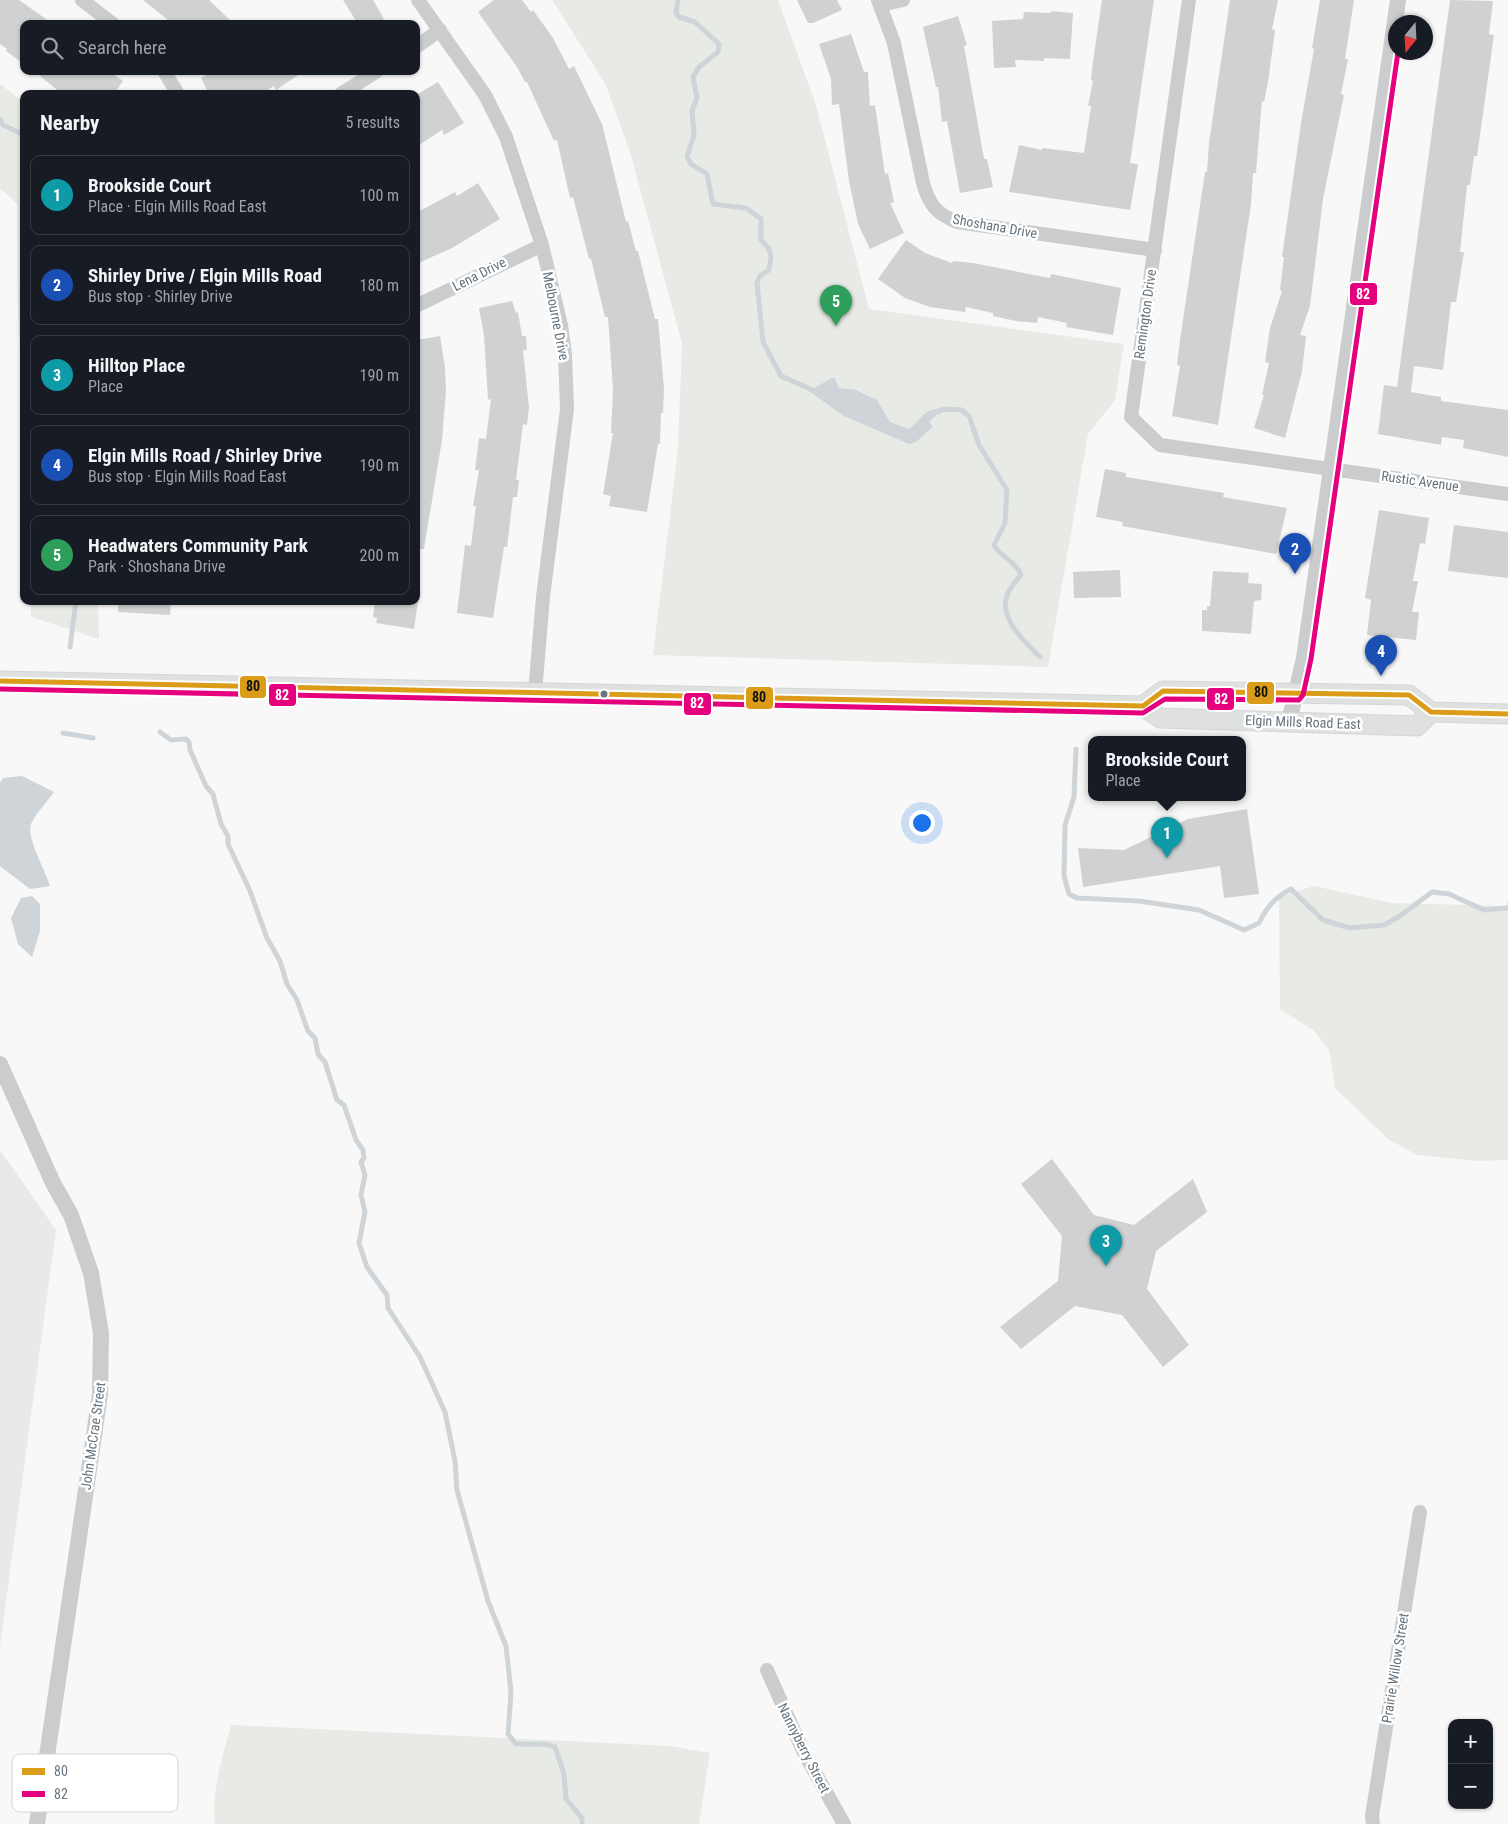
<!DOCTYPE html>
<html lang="en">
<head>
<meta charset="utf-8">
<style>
  :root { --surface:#171b24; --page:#20242c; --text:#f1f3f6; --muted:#9ea1a6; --line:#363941; --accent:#99a2a9 }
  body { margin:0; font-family:"Roboto Condensed",sans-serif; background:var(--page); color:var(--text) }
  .controls { position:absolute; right:15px; bottom:15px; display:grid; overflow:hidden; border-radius:10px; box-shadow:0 1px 4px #0004 }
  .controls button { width:45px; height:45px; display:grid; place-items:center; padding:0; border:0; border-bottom:1px solid var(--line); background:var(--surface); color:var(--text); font:25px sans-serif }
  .compass { position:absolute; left:1388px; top:15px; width:45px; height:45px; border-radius:50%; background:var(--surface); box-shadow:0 1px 4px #0004; rotate:198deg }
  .you { position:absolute; left:921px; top:822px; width:18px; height:18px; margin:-12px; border:4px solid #fff; border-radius:50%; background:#1a73e8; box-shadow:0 0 0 8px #1a73e833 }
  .badge { display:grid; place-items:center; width:32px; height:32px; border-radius:50%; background:var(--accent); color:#fff; font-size:16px; font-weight:700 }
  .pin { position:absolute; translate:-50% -41px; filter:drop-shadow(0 1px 2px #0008) }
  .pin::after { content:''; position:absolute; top:26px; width:18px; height:15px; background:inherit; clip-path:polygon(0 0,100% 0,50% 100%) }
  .popup { position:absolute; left:1088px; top:736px; width:158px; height:65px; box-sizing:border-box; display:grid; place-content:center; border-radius:10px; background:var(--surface); filter:drop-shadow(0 1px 4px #0005); font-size:16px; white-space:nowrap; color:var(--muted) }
  .popup b { font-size:19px; color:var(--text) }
  .popup::after { content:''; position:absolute; left:50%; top:100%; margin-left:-10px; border:10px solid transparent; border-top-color:var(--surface) }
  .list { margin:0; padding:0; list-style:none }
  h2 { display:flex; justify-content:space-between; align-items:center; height:65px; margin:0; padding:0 20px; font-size:21px }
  h2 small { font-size:16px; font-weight:400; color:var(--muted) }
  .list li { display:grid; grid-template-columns:32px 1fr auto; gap:15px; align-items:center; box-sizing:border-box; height:80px; margin:0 10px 10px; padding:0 10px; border:1px solid var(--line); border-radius:10px }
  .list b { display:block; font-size:19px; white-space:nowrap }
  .list p { margin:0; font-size:16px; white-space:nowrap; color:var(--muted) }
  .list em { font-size:16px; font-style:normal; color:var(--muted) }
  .icon { flex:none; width:28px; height:28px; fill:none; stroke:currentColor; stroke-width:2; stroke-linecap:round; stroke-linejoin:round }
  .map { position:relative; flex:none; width:1508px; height:1824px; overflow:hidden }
  .search { position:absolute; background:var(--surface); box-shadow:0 1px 4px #0004; left:20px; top:20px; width:400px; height:55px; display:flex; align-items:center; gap:12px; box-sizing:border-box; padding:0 18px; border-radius:10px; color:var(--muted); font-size:19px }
  .panel { position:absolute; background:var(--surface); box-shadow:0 1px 4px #0004; left:20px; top:90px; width:400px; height:515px; border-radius:10px }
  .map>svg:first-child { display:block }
  .built { fill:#e8e9e9 }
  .green { fill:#e8eae6 }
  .water { fill:#ced4d8 }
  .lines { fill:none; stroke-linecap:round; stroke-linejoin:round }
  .stream { stroke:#ced4d8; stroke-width:5 }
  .building { fill:#cfd1d2 }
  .secondary-casing { stroke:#d5d6d6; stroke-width:21 }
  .minor { stroke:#cbcccd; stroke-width:14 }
  .tertiary { stroke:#cbcccd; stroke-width:16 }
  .secondary { stroke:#dfe0e0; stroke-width:19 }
  .bus-1-casing { stroke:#fff; stroke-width:9 }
  .bus-2-casing { stroke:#fff; stroke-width:9 }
  .bus-1 { stroke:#da9c19; stroke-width:5 }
  .bus-2 { stroke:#e5007d; stroke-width:5 }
  .bus-dot { fill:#66747f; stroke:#fff; stroke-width:2 }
  .labels { text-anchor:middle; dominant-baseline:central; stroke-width:5; stroke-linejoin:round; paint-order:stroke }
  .street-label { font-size:14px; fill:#66747f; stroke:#fff }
  .key { fill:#fff; stroke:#d1d5d9; stroke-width:1 }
  .key-label { font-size:14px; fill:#66747f }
  .line-badge { stroke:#fff; stroke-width:2 }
  .badge-label { font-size:14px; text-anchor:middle; font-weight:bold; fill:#fff }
  .pale-badge-label { font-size:14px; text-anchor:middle; font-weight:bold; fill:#111 }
</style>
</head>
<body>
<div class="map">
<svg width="1508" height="1824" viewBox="0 0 1508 1824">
  <rect width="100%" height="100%" fill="#f8f8f8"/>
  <!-- built -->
  <path class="built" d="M 0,1150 L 56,1230 L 0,1646 Z"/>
  <!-- green -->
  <path class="green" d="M 552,0 L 778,0 L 816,105 L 869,309 L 1124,344 L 1115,400 L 1088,434 L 1048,667 L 653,655 L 678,449 L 682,343 L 630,152 L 605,83 Z
    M 0,84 L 24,102 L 24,439 L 18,312 L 17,204 L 0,188 Z
    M 31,601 L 98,601 L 99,639 L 31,617 Z
    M 1314,886 L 1392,903 L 1505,906 L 1508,900 L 1508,1160 L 1478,1161 L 1417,1155 L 1388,1139 L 1335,1088 L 1329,1050 L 1314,1031 L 1280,1009 L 1279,897 Z
    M 231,1725 L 670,1746 L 710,1753 L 699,1824 L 215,1824 C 211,1792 223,1756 231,1725 Z"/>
  <!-- water -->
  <path class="water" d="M 834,377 L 839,388 L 856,390 L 877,400 L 890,422 L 909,429 C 921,419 926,407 943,409 L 929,422 L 933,427 L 916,442 L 909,444 L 844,416 L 809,391 Z
    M 22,776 L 54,792 C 47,802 36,813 31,824 C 26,838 46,871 50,886 L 30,889 L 0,866 L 0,783 L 3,778 Z
    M 32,896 L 40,904 L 40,931 L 32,957 L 18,944 L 11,918 L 21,898 Z"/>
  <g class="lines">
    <!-- stream -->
    <path class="stream" d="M 678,0 L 676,13 L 679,17 L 695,22 L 719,44 L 718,52 L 699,67 L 693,77 L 697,98 L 692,111 L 694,135 L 687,157 L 691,164 L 707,174 L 713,204 L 746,208 L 761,219 L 761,240 L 769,249 L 771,256 L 769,270 L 760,276 L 757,283 L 763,342 L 781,376 L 817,392
      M 0,119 L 3,125 L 24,135
      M 938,412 L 943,409 L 962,410 L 969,416 L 979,445 L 1007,490 L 1005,523 L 994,545 C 1000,557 1017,562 1021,575 C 1017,580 1012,585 1009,591 C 995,616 1025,642 1040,657
      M 70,647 L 76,601
      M 160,732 L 171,740 L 186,739 L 189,742 L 190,750 L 206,786 L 213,794 L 221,824 L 228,836 L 228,844 L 250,891 L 267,938 L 280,961 L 287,984 L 297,1000 L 308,1031 L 315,1038 L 318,1054 L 325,1062 L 337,1100 L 344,1105 L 356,1140 L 363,1150 L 364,1158 L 361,1162 L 365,1175 L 361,1195 L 365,1212 L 359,1243 L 367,1267 L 387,1295 L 388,1308 L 420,1357 L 445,1412 L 455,1461 L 457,1490 L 488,1601 L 506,1646 L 511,1692 L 508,1734 L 516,1744 L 545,1744 L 555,1747 L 564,1774 L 566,1799 L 582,1818 L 582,1824
      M 63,733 L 93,738
      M 1076,749 L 1074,797 L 1065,825 L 1064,876 L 1069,894 L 1077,898 L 1139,901 L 1199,910 L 1244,930 L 1259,923 C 1267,907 1275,897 1291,889 L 1323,920 L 1350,928 L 1384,925 L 1400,916 L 1432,892 L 1449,894 L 1484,910 L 1508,908"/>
  </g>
  <!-- building -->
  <path class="building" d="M 0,0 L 19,0 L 53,24 L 24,24 L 24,64 L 6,51 L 7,49 L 0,44 Z
    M 143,0 L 209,0 L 234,24 L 173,24 Z
    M 343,0 L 373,0 L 384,19 L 376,24 L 358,24 Z
    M 494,0 L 522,0 L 531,12 L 533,10 L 553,38 L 569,69 L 574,66 L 602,124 L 626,222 L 628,221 L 636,251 L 638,251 L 655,319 L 658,319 L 664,389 L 663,413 L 661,413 L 660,444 L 658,444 L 647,512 L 609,506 L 611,496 L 603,494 L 613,433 L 611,433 L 613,390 L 608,317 L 605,317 L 591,259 L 589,259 L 573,197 L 570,198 L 557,140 L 554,141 L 527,82 L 525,82 L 517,67 L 478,12 Z
    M 797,0 L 837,0 L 842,10 L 813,23 L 808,23 Z
    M 1102,0 L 1154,0 L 1130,163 L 1138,164 L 1130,210 L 1009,192 L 1019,145 L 1042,150 L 1042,148 L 1084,153 L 1091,106 L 1088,106 L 1093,81 L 1091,80 L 1093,61 Z
    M 1230,0 L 1278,0 L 1272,29 L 1275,30 L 1268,82 L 1264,102 L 1262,101 L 1256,173 L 1253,173 L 1251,204 L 1218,425 L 1172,416 L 1180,366 L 1177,365 L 1180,340 L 1205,172 L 1207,172 L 1209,143 Z
    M 1320,0 L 1354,0 L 1345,59 L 1348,59 L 1341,94 L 1344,95 L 1323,199 L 1310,306 L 1300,335 L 1306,336 L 1302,371 L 1285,438 L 1254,428 L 1264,395 L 1262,395 L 1269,363 L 1265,362 L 1270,328 L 1282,291 L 1280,290 L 1284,257 L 1282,257 L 1301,123 L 1314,49 L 1312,48 Z
    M 1450,0 L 1493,1 L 1489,34 L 1494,35 L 1477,156 L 1474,156 L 1470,185 L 1467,185 L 1460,252 L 1464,252 L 1456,302 L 1451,302 L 1443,370 L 1414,366 L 1411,392 L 1441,397 L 1441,401 L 1508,410 L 1508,457 L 1463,448 L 1464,440 L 1442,437 L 1441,445 L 1378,434 L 1384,385 L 1397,387 Z
    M 1051,11 L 1073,13 L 1070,59 L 1044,58 L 1044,61 L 1015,60 L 1016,67 L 994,68 L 992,21 L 1023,19 L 1024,12 L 1051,13 Z
    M 958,16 L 967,45 L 964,46 L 984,159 L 987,159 L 993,187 L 960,193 L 947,121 L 942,122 L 938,87 L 936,87 L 923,27 Z
    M 851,34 L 864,72 L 868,72 L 870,106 L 875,105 L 885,174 L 888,173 L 894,202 L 890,203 L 904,233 L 870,249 L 858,224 L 849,181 L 839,104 L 832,105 L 831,79 L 819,44 Z
    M 34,71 L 109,71 L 123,81 L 114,94 L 62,94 Z
    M 214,71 L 304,71 L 276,90 L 274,86 L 260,94 L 209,94 L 201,78 Z
    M 438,82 L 464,123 L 444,135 L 442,130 L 416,147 L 416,95 Z
    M 478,183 L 500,219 L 452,248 L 416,264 L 416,213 L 455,192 L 457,196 Z
    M 906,240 L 925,253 L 952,263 L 953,261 L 973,263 L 1050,278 L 1051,274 L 1121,288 L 1113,335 L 1066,327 L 1067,323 L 1038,317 L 1037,323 L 1016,321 L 993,316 L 993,313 L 966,307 L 965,312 L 930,307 L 905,298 L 878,279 Z
    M 512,301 L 516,313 L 518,312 L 522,336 L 526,336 L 527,350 L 523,350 L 529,408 L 527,425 L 523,424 L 516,480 L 519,480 L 517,497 L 513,497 L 507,547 L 504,547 L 493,618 L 457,613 L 465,545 L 471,546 L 476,506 L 473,506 L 479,470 L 475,470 L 479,438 L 486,439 L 491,399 L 488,400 L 484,335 L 479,308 Z
    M 440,336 L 445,368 L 446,391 L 442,440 L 424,549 L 416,549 L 416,340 Z
    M 1105,469 L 1126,473 L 1126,477 L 1224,493 L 1223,497 L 1287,508 L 1276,554 L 1122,526 L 1123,522 L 1096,517 Z
    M 1379,510 L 1429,518 L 1425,544 L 1420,543 L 1413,581 L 1418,581 L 1412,612 L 1419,612 L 1416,640 L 1367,635 L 1371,600 L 1365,598 Z
    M 1454,525 L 1508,532 L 1508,578 L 1448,571 Z
    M 1120,570 L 1121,597 L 1074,598 L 1073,572 Z
    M 1213,571 L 1249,573 L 1248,583 L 1262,584 L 1261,600 L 1254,601 L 1251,634 L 1202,631 L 1202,610 L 1207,610 L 1207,606 L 1210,606 Z
    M 118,601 L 171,601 L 170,615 L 118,612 Z
    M 375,601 L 418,601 L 414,629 L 376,623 L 377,618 L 373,617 Z
    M 1247,809 L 1259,894 L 1224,898 L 1220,866 L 1083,887 L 1078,848 L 1124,850 L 1188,819 Z
    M 1052,1159 L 1094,1215 L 1134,1225 L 1193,1179 L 1207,1212 L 1156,1251 L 1147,1289 L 1189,1345 L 1163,1367 L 1122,1315 L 1075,1306 L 1021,1349 L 1000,1327 L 1058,1281 L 1062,1236 L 1021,1184 Z"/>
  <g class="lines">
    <!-- secondary casing -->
    <g class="secondary-casing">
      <path id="secondary" d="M 0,681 L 1143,706 L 1160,718 L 1417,726 L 1431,712
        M 1143,706 L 1163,691 L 1409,695 L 1431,712 L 1508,714"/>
    </g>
    <!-- minor -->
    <path class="minor" d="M 82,0 L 113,24
      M 418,0 L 485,95 L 506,137 L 542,245 L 561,325 L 565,354 L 567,409 L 543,597 L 535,693
      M 878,0 L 894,43 L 923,183 C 929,205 937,214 957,222 L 1155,250
      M 1189,0 L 1131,417 L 1160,445 L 1508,494
      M 881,5 L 903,0
      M 416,47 L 440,30
      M 164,71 L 178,94
      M 341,94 L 377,71
      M 416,306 L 542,245
      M 767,1670 L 804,1753 L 844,1824
      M 1373,1824 L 1372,1816 L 1420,1512"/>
    <!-- tertiary -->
    <path class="tertiary" d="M 1289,722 L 1304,658 L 1398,0
      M 0,1064 L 53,1183 L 71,1215 L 91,1273 L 101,1333 L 100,1394 L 37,1824"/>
    <!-- secondary -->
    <use href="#secondary" class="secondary"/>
    <!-- bus-1 casing -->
    <g class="bus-1-casing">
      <path id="bus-1" d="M 0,681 L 1143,706 L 1163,691 L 1409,695 L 1431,712 L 1508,714"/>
    </g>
    <!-- bus-2 casing -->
    <g class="bus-2-casing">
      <path id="bus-2" d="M 0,689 L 1143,713 L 1165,699 L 1299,700 L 1303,695 L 1311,659 L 1398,52"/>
    </g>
    <!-- bus-1 -->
    <use href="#bus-1" class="bus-1"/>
    <!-- bus-2 -->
    <use href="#bus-2" class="bus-2"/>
  </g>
  <!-- markers -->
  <circle class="bus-dot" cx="604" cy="694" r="4.5"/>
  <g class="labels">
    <!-- street labels -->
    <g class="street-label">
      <text transform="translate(995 226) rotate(10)">Shoshana Drive</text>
      <text transform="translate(479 274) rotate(-27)">Lena Drive</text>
      <text transform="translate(1145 314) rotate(-82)">Remington Drive</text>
      <text transform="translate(556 316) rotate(79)">Melbourne Drive</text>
      <text transform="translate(1420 481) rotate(8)">Rustic Avenue</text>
      <text transform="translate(1303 722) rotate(2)">Elgin Mills Road East</text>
      <text transform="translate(93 1436) rotate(-82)">John McCrae Street</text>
      <text transform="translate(1395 1668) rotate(-81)">Prairie Willow Street</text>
      <text transform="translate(804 1748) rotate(63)">Nannyberry Street</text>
    </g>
  </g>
  <!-- legend -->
  <rect x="12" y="1754" width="166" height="58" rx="8" class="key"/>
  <rect x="22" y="1768" width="23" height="7" fill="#da9c19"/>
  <rect x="22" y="1791" width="23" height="6" fill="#e5007d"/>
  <g class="key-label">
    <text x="54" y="1776">80</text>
    <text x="54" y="1799">82</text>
  </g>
  <g class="line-badge">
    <rect x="1349" y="282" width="29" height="24" rx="5" fill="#e5007d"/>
    <rect x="239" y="675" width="28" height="24" rx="5" fill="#da9c19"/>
    <rect x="1246" y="681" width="29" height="24" rx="5" fill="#da9c19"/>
    <rect x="268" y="683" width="29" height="24" rx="5" fill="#e5007d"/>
    <rect x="745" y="686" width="29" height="24" rx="5" fill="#da9c19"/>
    <rect x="1206" y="687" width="29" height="24" rx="5" fill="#e5007d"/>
    <rect x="683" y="692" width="29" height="24" rx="5" fill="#e5007d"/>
  </g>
  <g class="badge-label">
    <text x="1363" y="299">82</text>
    <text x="282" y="700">82</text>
    <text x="1221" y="704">82</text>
    <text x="697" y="708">82</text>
  </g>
  <g class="pale-badge-label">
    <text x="253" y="691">80</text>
    <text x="1261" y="697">80</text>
    <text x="759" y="702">80</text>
  </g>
</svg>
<div class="controls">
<button>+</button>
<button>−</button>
</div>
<svg class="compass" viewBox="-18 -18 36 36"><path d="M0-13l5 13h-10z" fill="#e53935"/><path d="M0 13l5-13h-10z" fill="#9ea1a6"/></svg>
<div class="you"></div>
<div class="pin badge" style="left:1167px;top:858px;background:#0f9aa8">1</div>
<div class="popup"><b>Brookside Court</b>Place</div>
<div class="pin badge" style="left:1295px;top:574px;background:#1a4fb4">2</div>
<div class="pin badge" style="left:1106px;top:1266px;background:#0f9aa8">3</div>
<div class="pin badge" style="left:1381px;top:676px;background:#1a4fb4">4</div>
<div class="pin badge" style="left:836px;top:326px;background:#2e9e5b">5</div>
<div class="search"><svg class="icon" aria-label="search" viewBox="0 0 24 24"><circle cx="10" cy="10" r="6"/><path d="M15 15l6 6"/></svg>Search here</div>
<section class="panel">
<h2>Nearby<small>5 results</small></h2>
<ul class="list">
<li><span class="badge" style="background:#0f9aa8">1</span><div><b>Brookside Court</b><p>Place · Elgin Mills Road East</p></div><em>100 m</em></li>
<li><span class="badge" style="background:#1a4fb4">2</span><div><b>Shirley Drive / Elgin Mills Road</b><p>Bus stop · Shirley Drive</p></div><em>180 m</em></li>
<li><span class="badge" style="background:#0f9aa8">3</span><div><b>Hilltop Place</b><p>Place</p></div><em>190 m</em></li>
<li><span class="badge" style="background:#1a4fb4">4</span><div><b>Elgin Mills Road / Shirley Drive</b><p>Bus stop · Elgin Mills Road East</p></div><em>190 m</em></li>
<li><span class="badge" style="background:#2e9e5b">5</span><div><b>Headwaters Community Park</b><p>Park · Shoshana Drive</p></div><em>200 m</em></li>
</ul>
</section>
</div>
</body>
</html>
